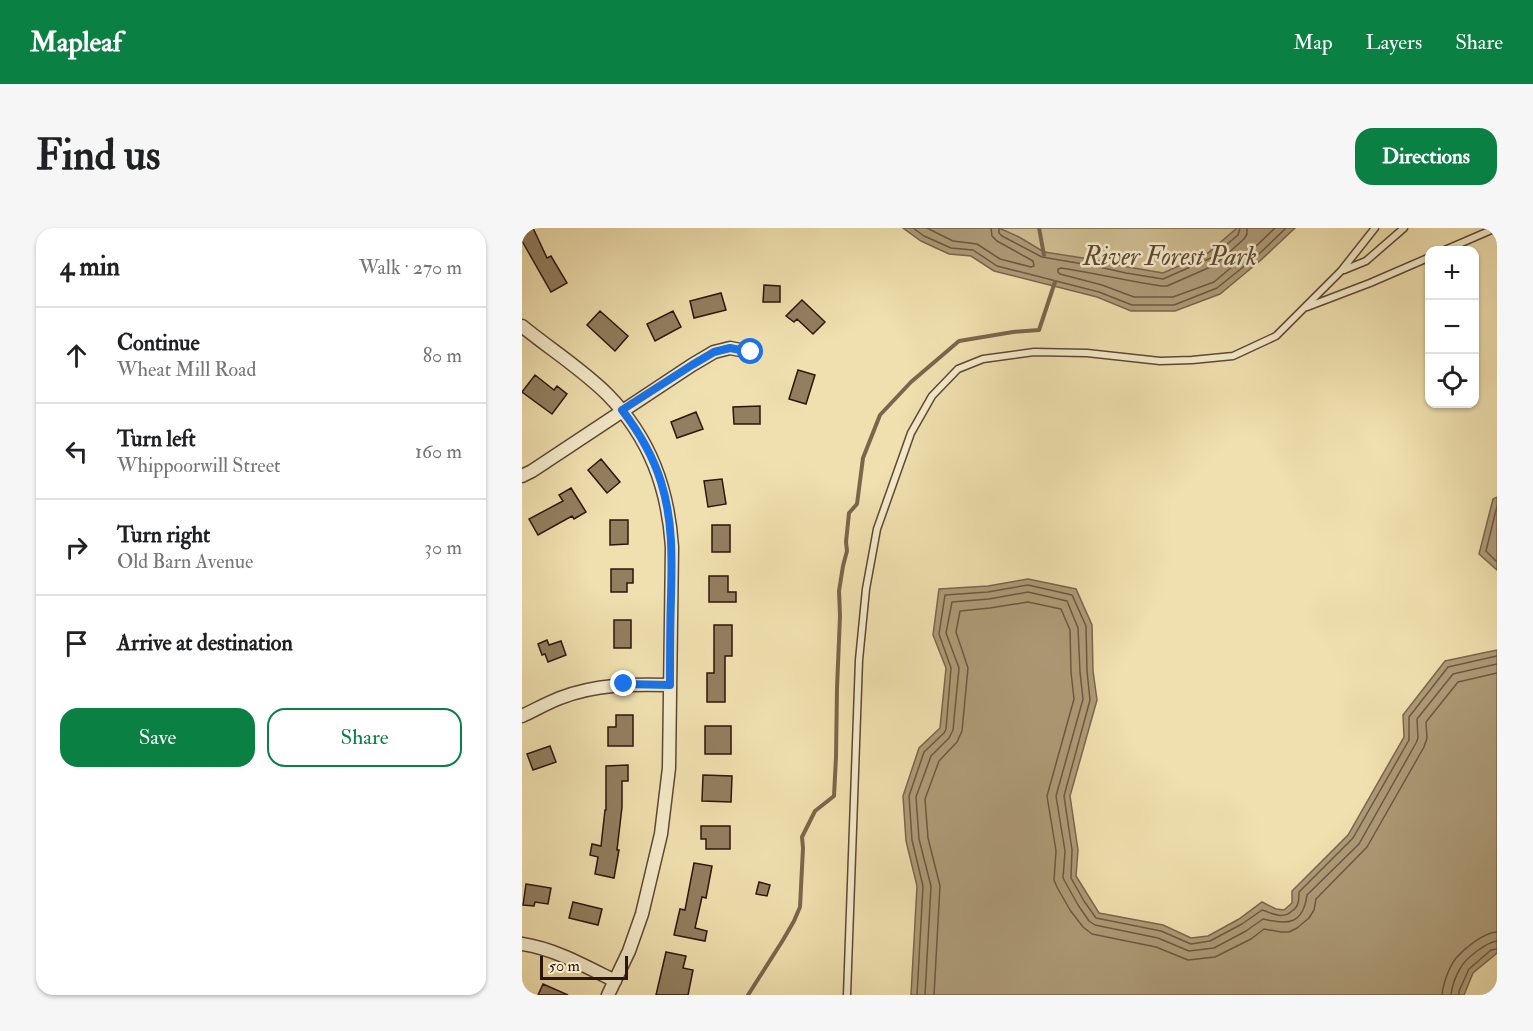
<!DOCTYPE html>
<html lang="en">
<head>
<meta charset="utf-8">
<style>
  :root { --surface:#fff; --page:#f6f6f6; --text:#202124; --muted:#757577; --line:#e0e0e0; --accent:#0b8043 }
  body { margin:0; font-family:"IM FELL Double Pica",serif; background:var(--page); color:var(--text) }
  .controls { position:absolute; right:18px; top:18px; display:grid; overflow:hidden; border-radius:12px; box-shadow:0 2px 4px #0004 }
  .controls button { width:54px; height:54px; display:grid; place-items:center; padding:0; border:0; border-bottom:2px solid var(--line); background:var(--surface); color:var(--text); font:30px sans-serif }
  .scale { position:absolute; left:18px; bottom:15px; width:88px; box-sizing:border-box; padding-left:6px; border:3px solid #2c160b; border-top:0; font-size:16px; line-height:21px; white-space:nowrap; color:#2c160b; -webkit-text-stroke:4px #f5ebcb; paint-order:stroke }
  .stop { position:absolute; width:18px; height:18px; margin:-14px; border:4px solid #1a73e8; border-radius:50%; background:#fff }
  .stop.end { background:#1a73e8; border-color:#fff; box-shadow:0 2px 6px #0008 }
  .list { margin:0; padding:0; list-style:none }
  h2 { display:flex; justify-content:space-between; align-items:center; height:78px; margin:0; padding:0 24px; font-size:26px }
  h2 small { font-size:20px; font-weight:400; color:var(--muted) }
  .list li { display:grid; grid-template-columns:39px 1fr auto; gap:18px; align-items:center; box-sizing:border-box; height:96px; padding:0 24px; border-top:2px solid var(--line) }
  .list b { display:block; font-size:22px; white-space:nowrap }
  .list p { margin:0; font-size:20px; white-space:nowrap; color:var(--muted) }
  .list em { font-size:20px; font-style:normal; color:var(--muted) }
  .actions { display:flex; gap:12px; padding:18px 24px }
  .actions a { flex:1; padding:14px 0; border:2px solid var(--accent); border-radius:18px; text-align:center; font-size:21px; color:var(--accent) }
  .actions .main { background:var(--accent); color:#fff }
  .icon { flex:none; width:33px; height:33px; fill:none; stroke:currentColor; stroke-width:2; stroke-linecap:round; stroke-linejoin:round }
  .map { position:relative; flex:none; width:975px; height:767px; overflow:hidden; border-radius:18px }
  header { display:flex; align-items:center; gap:36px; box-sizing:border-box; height:84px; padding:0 30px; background:var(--accent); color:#fff }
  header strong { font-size:28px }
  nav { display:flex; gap:33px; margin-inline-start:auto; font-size:21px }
  .intro { display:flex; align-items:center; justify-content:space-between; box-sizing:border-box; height:144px; padding:0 36px }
  h1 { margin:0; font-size:42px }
  .button { padding:15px 27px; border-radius:18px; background:var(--accent); color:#fff; font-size:21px; font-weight:700 }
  main { display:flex; gap:36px; padding:0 36px }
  aside { flex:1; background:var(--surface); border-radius:18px; box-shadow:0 2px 4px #0004 }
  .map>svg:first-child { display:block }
  .green { fill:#cfbe93; stroke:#7e6a4f; stroke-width:1.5 }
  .water { fill:#ad9b77; stroke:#79664c; stroke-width:1.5 }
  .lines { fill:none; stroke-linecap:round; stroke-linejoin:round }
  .shore { stroke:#6c5841; stroke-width:1.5 }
  .stream { stroke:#79664c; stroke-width:4 }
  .building { fill:#927f60; stroke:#2c160b; stroke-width:1.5 }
  .lane-casing { stroke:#5d4834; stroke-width:9 }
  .street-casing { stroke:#5d4834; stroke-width:15 }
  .lane { stroke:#f5ebcb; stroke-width:6 }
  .street { stroke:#f5ebcb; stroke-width:12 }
  .route { stroke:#1a73e8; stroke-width:8 }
  .labels { text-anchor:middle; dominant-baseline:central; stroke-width:5; stroke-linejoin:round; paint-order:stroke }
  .park-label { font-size:26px; font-style:italic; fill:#5d4834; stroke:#f5ebcb }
</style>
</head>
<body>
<header>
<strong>Mapleaf</strong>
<nav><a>Map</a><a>Layers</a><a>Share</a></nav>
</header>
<div class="intro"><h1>Find us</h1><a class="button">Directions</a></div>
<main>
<aside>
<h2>4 min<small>Walk · 270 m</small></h2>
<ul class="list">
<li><svg class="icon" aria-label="ahead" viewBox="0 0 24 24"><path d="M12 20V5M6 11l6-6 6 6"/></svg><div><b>Continue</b><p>Wheat Mill Road</p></div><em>80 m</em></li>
<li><svg class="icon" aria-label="left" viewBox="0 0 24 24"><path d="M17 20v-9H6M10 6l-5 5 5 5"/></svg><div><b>Turn left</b><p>Whippoorwill Street</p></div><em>160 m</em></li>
<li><svg class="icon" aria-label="right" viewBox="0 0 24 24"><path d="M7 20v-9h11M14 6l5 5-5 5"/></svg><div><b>Turn right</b><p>Old Barn Avenue</p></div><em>30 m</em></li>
<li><svg class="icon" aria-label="arrive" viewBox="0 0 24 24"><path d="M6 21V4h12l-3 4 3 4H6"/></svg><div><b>Arrive at destination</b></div></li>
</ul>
<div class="actions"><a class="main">Save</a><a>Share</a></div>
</aside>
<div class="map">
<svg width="975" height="767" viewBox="0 0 975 767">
  <rect width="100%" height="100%" fill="#f0e0af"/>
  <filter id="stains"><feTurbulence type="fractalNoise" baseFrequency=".00333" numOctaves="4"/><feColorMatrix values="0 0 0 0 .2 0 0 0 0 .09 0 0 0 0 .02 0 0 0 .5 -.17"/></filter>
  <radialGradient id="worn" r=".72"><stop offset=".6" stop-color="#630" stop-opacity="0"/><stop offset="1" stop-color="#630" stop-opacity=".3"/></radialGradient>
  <!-- green -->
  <path class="green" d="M 452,0 L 743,0 L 664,59 L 607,58 Z"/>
  <!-- water -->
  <path class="water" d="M 381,0 L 477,0 L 497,9 L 522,24 L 574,32 L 606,39 L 641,45 L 686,25 L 715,0 L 773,0 L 739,32 L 698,66 L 653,83 L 609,83 L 575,69 L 472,43 L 449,28 L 427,26 L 399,13 Z
    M 975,269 L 975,342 L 957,326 L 971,271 Z
    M 506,351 L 554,361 L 570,397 L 571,443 L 575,472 L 548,568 L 556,622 L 554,648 L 577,685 L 641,697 L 669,710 L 686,708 L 717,691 L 740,674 L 754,681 L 762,682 L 770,675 L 770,663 L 826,607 L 882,509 L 881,487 L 923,433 L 975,422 L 975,725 L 951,745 L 942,767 L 389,767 L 395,658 L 384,613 L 381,568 L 397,520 L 418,500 L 424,440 L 411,407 L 417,361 L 466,358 Z"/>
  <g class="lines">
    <!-- shore -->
    <path class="shore" d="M 391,0 L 402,8 L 429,20 L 451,22 L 475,38 L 577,64 L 610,77 L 652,77 L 695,60 L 735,28 L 764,0
      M 405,0 L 431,13 L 455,16 L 478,31 L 509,39 L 512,38 L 511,33 L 475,13 L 470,8 L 469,0
      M 477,0 L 477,5 L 480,8 L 520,29 L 573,38 L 604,45 L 641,51 L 689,30 L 716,7 L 718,0
      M 725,0 L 725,6 L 722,11 L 693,37 L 645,58 L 639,58 C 605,53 573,45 539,40 L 536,41 L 536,44 L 538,46 L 580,57 L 612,69 L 651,69 L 692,54 L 730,22 L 753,0
      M 975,278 L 964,323 L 975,334
      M 395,767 L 401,658 L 390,612 L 387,568 L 402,524 L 422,505 L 424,501 L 429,440 L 417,406 L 423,367 L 466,364 L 506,357 L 550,367 L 564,398 L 565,443 L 568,472 L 542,568 L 550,622 L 549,650 L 562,673 L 574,690 L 639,703 L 669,716 L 688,713 L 720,696 L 740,682 C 750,685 760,692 770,683 C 773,681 775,679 776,675 C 777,672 777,668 777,664 L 831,610 L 887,512 L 887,489 L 926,439 L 975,428
      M 403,767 L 409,658 L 397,611 L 394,569 L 409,528 L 427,510 L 431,502 L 437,440 L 424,405 L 430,374 L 467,371 L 506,364 L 545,373 L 556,400 L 558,444 L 561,471 L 534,568 L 543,623 L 541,650 L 556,677 L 567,693 L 573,697 L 636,710 L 667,723 L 692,720 L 724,703 L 741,691 C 765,697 781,697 785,667 L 837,616 L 894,515 L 896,510 L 895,491 L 931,446 L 975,436
      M 412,767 L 418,658 L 406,610 L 403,571 L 417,533 L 435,514 L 440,503 L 446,440 L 434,404 L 438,383 L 468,380 L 506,374 L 539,381 L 548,402 L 549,444 L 552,471 L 525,568 L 534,623 L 532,652 L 535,659 L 548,682 L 561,699 L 570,706 L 634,719 L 666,732 L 693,729 L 729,711 L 742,701 L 759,704 L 767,704 L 775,700 L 787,690 L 792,682 L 794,671 L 845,619 L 902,519 L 905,510 L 904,494 L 936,454 L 975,445
      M 920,767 C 921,756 927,739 934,730 C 943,720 961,705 975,704
      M 929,767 C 930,758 934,747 939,739 C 944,730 965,714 975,713
      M 937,767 L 937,763 L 947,741 L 969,722 L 975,721"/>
    <!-- stream -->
    <path class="stream" d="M 517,0 L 522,27
      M 226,767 L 261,712 L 272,693 L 278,679 L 281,620 L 280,609 L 293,583 L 312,568 L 314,529 L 315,460 L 318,388 L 317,363 L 321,338 L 325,323 L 324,314 L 327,285 L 335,276 L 341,230 L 358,187 L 389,154 L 437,113 L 491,104 L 517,102 L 533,54"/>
  </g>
  <!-- building -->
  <path class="building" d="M 0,0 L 11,0 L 25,30 L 29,28 L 45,55 L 29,64 L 0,13 Z
    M 242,57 L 258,58 L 258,74 L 241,74 Z
    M 199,65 L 204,82 L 172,90 L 168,73 Z
    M 280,72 L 303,94 L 291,106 L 275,91 L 272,94 L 264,88 Z
    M 78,83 L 106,108 L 93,123 L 65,97 Z
    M 151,83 L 159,99 L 133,113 L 125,96 Z
    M 276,142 L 293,147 L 284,176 L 267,171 Z
    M 13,147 L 32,162 L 35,158 L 45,166 L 30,186 L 0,164 Z
    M 238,178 L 238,196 L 212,196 L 211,179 Z
    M 174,184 L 181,201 L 155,210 L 149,194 Z
    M 79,231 L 98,254 L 85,265 L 66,242 Z
    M 200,251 L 204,276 L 186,279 L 182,253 Z
    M 49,260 L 64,284 L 52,291 L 50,288 L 16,307 L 7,291 L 41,273 L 37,267 Z
    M 88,292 L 106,292 L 106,316 L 88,317 Z
    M 190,297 L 208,297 L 208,324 L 190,324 Z
    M 89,341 L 111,341 L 111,355 L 105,355 L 105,364 L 89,364 Z
    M 187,348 L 206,348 L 206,364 L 214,364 L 214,374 L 187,374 Z
    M 92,392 L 109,392 L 109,420 L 92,420 Z
    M 192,397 L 210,397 L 210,428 L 203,428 L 203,474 L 185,474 L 185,445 L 192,445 Z
    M 25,412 L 27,417 L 39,413 L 44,427 L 26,434 L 23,426 L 20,427 L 16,416 Z
    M 94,487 L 111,487 L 111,518 L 86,518 L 86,499 L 94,499 Z
    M 183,498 L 209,498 L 209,526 L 183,526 Z
    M 28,518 L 34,534 L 11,542 L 5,526 Z
    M 106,537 L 106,553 L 100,553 L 100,579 L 95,622 L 97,622 L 92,650 L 73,646 L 76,629 L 68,627 L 70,616 L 79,618 L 83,582 L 84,582 L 84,538 Z
    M 181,547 L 210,548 L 209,574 L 180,573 Z
    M 179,598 L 208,598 L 208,621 L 184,621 L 184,611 L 179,611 Z
    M 172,635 L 190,638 L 184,670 L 180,669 L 173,700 L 185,703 L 183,713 L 152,707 L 158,681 L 163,682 Z
    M 237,654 L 248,657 L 245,668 L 234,666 Z
    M 4,656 L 29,660 L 26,676 L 13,674 L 12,678 L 1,677 Z
    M 51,674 L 80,681 L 76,697 L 47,690 Z
    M 144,724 L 164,728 L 161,740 L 171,742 L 166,767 L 134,767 Z
    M 21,756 L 46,767 L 16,767 Z"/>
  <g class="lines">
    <!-- lane casing -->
    <g class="lane-casing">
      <path id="lane" d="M 923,22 L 974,0
        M 822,42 L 844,33 L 882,0
        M 785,79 L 848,55 L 908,29
        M 325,767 L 337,432 L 344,361 L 355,301 L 389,205 L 410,168 L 436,141 L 461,131 L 512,124 L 565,125 L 638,133 L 670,132 L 711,128 L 754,108 L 819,43 L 853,0"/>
    </g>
    <!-- street casing -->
    <g class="street-casing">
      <path id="street" d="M 0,98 C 28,121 60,141 86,167 C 128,210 146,260 150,319 L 147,540 L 139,606 L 120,686 L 107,723 L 86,767
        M 0,248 L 10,243 L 170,137 L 192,124 L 208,120 L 229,124
        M 0,488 C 13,482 25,475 38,470 C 74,456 110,456 148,457
        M 0,716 C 33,721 63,738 93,753"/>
    </g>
    <!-- lane -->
    <use href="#lane" class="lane"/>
    <!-- street -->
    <use href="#street" class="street"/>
  </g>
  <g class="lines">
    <!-- route -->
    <path class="route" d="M 102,456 L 148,457 C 148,427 148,398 149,369 C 150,330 151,292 139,254 C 131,228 117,204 100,182 L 170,137 L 192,124 L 208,120 L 229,124"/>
  </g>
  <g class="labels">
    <!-- park labels -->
    <g class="park-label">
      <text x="648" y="29">River Forest Park</text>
    </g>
  </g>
  <rect width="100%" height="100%" filter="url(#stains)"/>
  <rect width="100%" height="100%" fill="url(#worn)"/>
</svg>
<div class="controls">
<button>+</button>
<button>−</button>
<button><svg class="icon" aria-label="locate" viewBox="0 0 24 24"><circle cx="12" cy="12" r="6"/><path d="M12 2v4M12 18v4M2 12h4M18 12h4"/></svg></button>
</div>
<div class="scale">50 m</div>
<div class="stop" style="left:229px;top:124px"></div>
<div class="stop end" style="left:102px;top:456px"></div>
</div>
</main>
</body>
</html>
